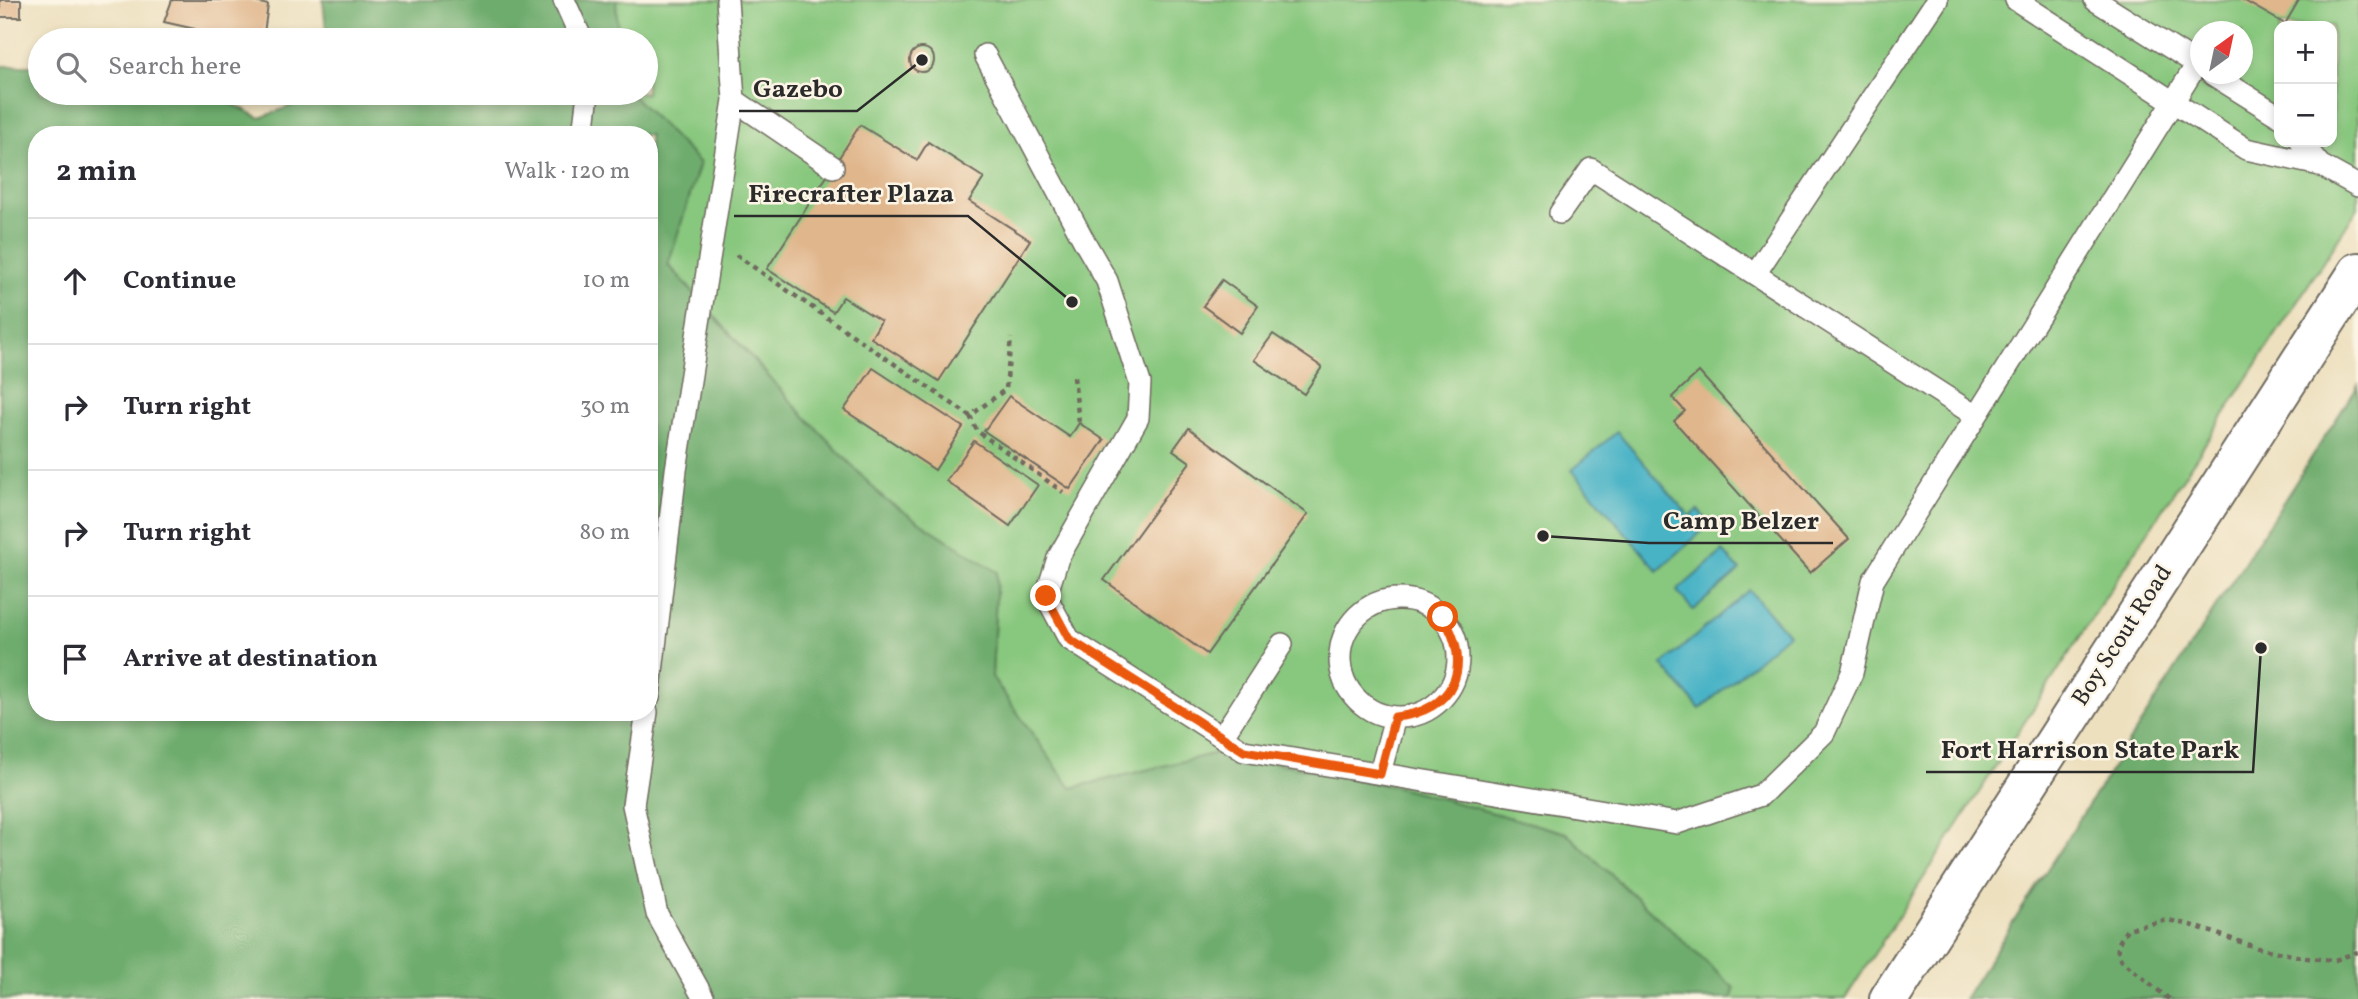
<!DOCTYPE html>
<html lang="en">
<head>
<meta charset="utf-8">
<style>
  :root { --surface:#fff; --page:#f2f2f3; --text:#2b2b33; --muted:#7c7c81; --line:#e1e1e2 }
  body { margin:0; font-family:Vollkorn,serif; background:var(--page); color:var(--text) }
  .controls { position:absolute; right:21px; top:21px; display:grid; overflow:hidden; border-radius:14px; box-shadow:0 4px 10px #0003 }
  .controls button { width:63px; height:63px; display:grid; place-items:center; padding:0; border:0; border-bottom:2px solid var(--line); background:var(--surface); color:var(--text); font:35px sans-serif }
  .compass { position:absolute; left:2190px; top:21px; width:63px; height:63px; border-radius:50%; background:var(--surface); box-shadow:0 4px 10px #0003; rotate:33deg }
  .stop { position:absolute; width:21px; height:21px; margin:-16px; border:5px solid #ea580c; border-radius:50%; background:#fff }
  .stop.end { background:#ea580c; border-color:#fff; box-shadow:0 2px 7px #0008 }
  .list { margin:0; padding:0; list-style:none }
  h2 { display:flex; justify-content:space-between; align-items:center; height:91px; margin:0; padding:0 28px; font-size:30px }
  h2 small { font-size:23px; font-weight:400; color:var(--muted) }
  .list li { display:grid; grid-template-columns:46px 1fr auto; gap:21px; align-items:center; box-sizing:border-box; height:126px; padding:0 28px; border-top:2px solid var(--line) }
  .list b { display:block; font-size:26px; white-space:nowrap }
  .list em { font-size:23px; font-style:normal; color:var(--muted) }
  .icon { flex:none; width:38px; height:38px; fill:none; stroke:currentColor; stroke-width:2; stroke-linecap:round; stroke-linejoin:round }
  .map { position:relative; flex:none; width:2358px; height:999px; overflow:hidden }
  .search { position:absolute; background:var(--surface); box-shadow:0 4px 10px #0003; left:28px; top:28px; width:630px; height:77px; display:flex; align-items:center; gap:18px; box-sizing:border-box; padding:0 24px; border-radius:38px; color:var(--muted); font-size:26px }
  .panel { position:absolute; background:var(--surface); box-shadow:0 4px 10px #0003; left:28px; top:126px; width:630px; height:595px; border-radius:28px }
  .map>svg:first-child { display:block }
  .green { fill:#88c77e; stroke:#5a7954; stroke-width:2; fill-rule:evenodd }
  .forest { fill:#6eac6d; stroke:#4c6c4c; stroke-width:2; fill-rule:evenodd }
  .water { fill:#48b3c6; stroke:#3a6f78; stroke-width:2 }
  .building { fill:#e0b68c }
  .lines { fill:none; stroke-linecap:round; stroke-linejoin:round }
  .service-casing { stroke:#6f6a5f; stroke-width:24 }
  .tertiary-casing { stroke:#6f6a5f; stroke-width:42 }
  .path { stroke:#6f6a5f; stroke-width:4.5; stroke-dasharray:5 5; stroke-linecap:butt }
  .service { stroke:#fff; stroke-width:21 }
  .tertiary { stroke:#fff; stroke-width:38 }
  .route { stroke:#ea580c; stroke-width:9 }
  .labels { text-anchor:middle; dominant-baseline:central; stroke-width:5; stroke-linejoin:round; paint-order:stroke }
  .street-label { font-size:24px; fill:#2b2b2b; stroke:#fcf5e5 }
  .leader { fill:none; stroke:#2b2b2b; stroke-width:2.5 }
  .callout-dot { fill:#2b2b2b; stroke:#fcf5e5; stroke-width:2.5 }
  .callout-label { font-size:26px; text-anchor:middle; font-weight:bold; fill:#2b2b2b; stroke:#fcf5e5; stroke-width:5; stroke-linejoin:round; paint-order:stroke }
</style>
</head>
<body>
<div class="map">
<svg width="2358" height="999" viewBox="0 0 2358 999">
  <rect width="100%" height="100%" fill="#fcf5e5"/>
  <filter id="ink" filterUnits="userSpaceOnUse"><feTurbulence type="fractalNoise" baseFrequency=".0143" numOctaves="2"/><feDisplacementMap in="SourceGraphic" scale="14" xChannelSelector="R" yChannelSelector="G"/><feConvolveMatrix kernelMatrix="1 2 1 2 8 2 1 2 1" color-interpolation-filters="sRGB"/></filter>
  <filter id="wash" filterUnits="userSpaceOnUse"><feTurbulence type="fractalNoise" baseFrequency=".00686" numOctaves="4" result="noise"/><feDisplacementMap in="SourceGraphic" scale="28" xChannelSelector="R" yChannelSelector="G"/><feGaussianBlur stdDeviation="1.57" result="paint"/><feColorMatrix in="noise" values="0 0 0 0 0 0 0 0 0 0 0 0 0 0 0 0 0 1.4 0 .05"/><feComposite in="paint" operator="in"/></filter>
  <g filter="url(#wash)">
    <rect width="100%" height="100%" fill="#ede0bf"/>
    <!-- green -->
    <path class="green" d="M 616,0 L 2358,0 L 2358,208 L 1845,999 L 1732,999 L 1734,988 L 1566,833 L 1406,789 L 1221,752 L 1071,789 L 992,677 L 997,572 L 884,499 L 796,407 L 668,264 L 700,163 L 630,93 L 646,93 L 646,40 L 618,40 ZM 2279,26 L 2332,26 L 2332,142 L 2279,142 ZM 2200,32 L 2242,32 L 2242,74 L 2200,74 Z"/>
    <!-- forest -->
    <path class="forest" d="M 323,0 L 616,0 L 618,40 L 327,40 Z
      M 0,66 L 40,66 L 40,93 L 212,93 L 260,118 L 324,93 L 630,93 L 700,163 L 668,265 L 796,407 L 884,499 L 997,572 L 992,677 L 1071,788 L 1221,752 L 1406,789 L 1566,833 L 1734,988 L 1732,999 L 0,999 ZM 37,135 L 649,135 L 649,712 L 37,712 Z
      M 2358,385 L 2358,999 L 1964,999 Z"/>
    <!-- water -->
    <path class="water" d="M 1617,432 L 1690,517 L 1698,510 L 1710,524 L 1658,571 L 1572,470 Z
      M 1723,551 L 1740,570 L 1693,610 L 1677,591 Z
      M 1749,590 L 1788,634 L 1700,709 L 1662,665 Z"/>
    <g id="blocks">
      <!-- building -->
      <path class="building" d="M 0,0 L 21,0 L 21,17 L 0,17 Z
        M 172,0 L 248,0 L 268,5 L 263,40 L 191,40 L 195,29 L 164,22 Z
        M 2243,0 L 2299,0 L 2285,24 Z
        M910 60a12 12 0 1 1 24 0a12 12 0 1 1-24 0Z
        M 860,125 L 917,160 L 928,142 L 984,178 L 969,201 L 1030,240 L 939,381 L 871,338 L 881,321 L 843,297 L 833,312 L 767,269 Z
        M 1222,280 L 1258,306 L 1240,333 L 1203,306 Z
        M 1273,334 L 1322,367 L 1304,394 L 1254,360 Z
        M 873,368 L 963,427 L 935,470 L 844,410 Z
        M 1699,372 L 1849,539 L 1810,573 L 1674,421 L 1685,411 L 1672,397 Z
        M 1009,396 L 1070,437 L 1079,423 L 1104,440 L 1070,489 L 984,431 Z
        M 1189,428 L 1308,514 L 1207,654 L 1104,580 L 1190,462 L 1173,450 Z
        M 974,441 L 1038,485 L 1010,526 L 946,481 Z"/>
    </g>
  </g>
  <g filter="url(#ink)">
    <use href="#blocks" fill-opacity="0" stroke="#6f6a5f" stroke-width="2"/>
    <g class="lines">
      <!-- service casing -->
      <g class="service-casing">
        <path id="service" d="M 564,0 L 582,40
          M 727,0 L 734,100 L 833,167
          M 2016,0 L 2246,149 L 2320,165 L 2358,186
          M 2095,0 L 2200,66
          M 985,55 L 1084,241 L 1107,281 L 1140,383 L 1138,418 L 1058,558 L 1046,596 L 1069,639 L 1244,751 L 1677,823 L 1761,795 L 1824,733 L 1852,673 L 1873,581 L 2197,64
          M 2212,74 L 2279,116
          M 583,135 L 588,93
          M 2301,142 L 2320,165
          M 1560,213 L 1591,169 L 1976,416
          M 1755,274 L 1937,0
          M1340 658a59 59 0 1 1 118 0a59 59 0 1 1-118 0Z
          M 649,697 L 676,470 L 734,100
          M 647,712 L 633,805 L 657,914 L 704,999
          M 1222,737 L 1282,644
          M 1380,773 L 1395,717"/>
      </g>
      <!-- tertiary casing -->
      <g class="tertiary-casing">
        <path id="tertiary" d="M 1889,999 L 2358,272"/>
      </g>
      <!-- path -->
      <path class="path" d="M 736,255 L 970,416 L 1006,389 L 1011,338
        M 1074,377 L 1079,423
        M 970,416 L 977,431 L 1063,492
        M 2169,999 L 2122,961 C 2113,948 2120,941 2127,929 L 2168,920 L 2194,926 L 2258,948 L 2307,958 L 2335,960 L 2358,952"/>
      <!-- service -->
      <use href="#service" class="service"/>
      <!-- tertiary -->
      <use href="#tertiary" class="tertiary"/>
    </g>
  </g>
  <g class="lines" filter="url(#ink)">
    <!-- route -->
    <path class="route" d="M 1046,596 L 1069,639 L 1244,751 L 1380,774 L 1395,717 C 1454,712 1474,666 1443,617"/>
  </g>
  <g class="labels">
    <!-- street labels -->
    <g class="street-label">
      <text transform="translate(2123 636) rotate(-57)">Boy Scout Road</text>
    </g>
  </g>
  <!-- callouts -->
  <path class="leader" d="M922 60L857 111H739M1072 302L968 216H734M1543 536L1649 543H1833M2261 648L2253 772H1926"/>
  <g class="callout-dot">
    <circle cx="922" cy="60" r="7"/>
    <circle cx="1072" cy="302" r="7"/>
    <circle cx="1543" cy="536" r="7"/>
    <circle cx="2261" cy="648" r="7"/>
  </g>
  <g class="callout-label">
    <text x="798" y="97">Gazebo</text>
    <text x="851" y="202">Firecrafter Plaza</text>
    <text x="1741" y="529">Camp Belzer</text>
    <text x="2090" y="758">Fort Harrison State Park</text>
  </g>
</svg>
<div class="controls">
<button>+</button>
<button>−</button>
</div>
<svg class="compass" viewBox="-18 -18 36 36"><path d="M0-13l5 13h-10z" fill="#e53935"/><path d="M0 13l5-13h-10z" fill="#7c7c81"/></svg>
<div class="stop" style="left:1443px;top:617px"></div>
<div class="stop end" style="left:1046px;top:596px"></div>
<div class="search"><svg class="icon" aria-label="search" viewBox="0 0 24 24"><circle cx="10" cy="10" r="6"/><path d="M15 15l6 6"/></svg>Search here</div>
<section class="panel">
<h2>2 min<small>Walk · 120 m</small></h2>
<ul class="list">
<li><svg class="icon" aria-label="ahead" viewBox="0 0 24 24"><path d="M12 20V5M6 11l6-6 6 6"/></svg><div><b>Continue</b></div><em>10 m</em></li>
<li><svg class="icon" aria-label="right" viewBox="0 0 24 24"><path d="M7 20v-9h11M14 6l5 5-5 5"/></svg><div><b>Turn right</b></div><em>30 m</em></li>
<li><svg class="icon" aria-label="right" viewBox="0 0 24 24"><path d="M7 20v-9h11M14 6l5 5-5 5"/></svg><div><b>Turn right</b></div><em>80 m</em></li>
<li><svg class="icon" aria-label="arrive" viewBox="0 0 24 24"><path d="M6 21V4h12l-3 4 3 4H6"/></svg><div><b>Arrive at destination</b></div></li>
</ul>
</section>
</div>
</body>
</html>
